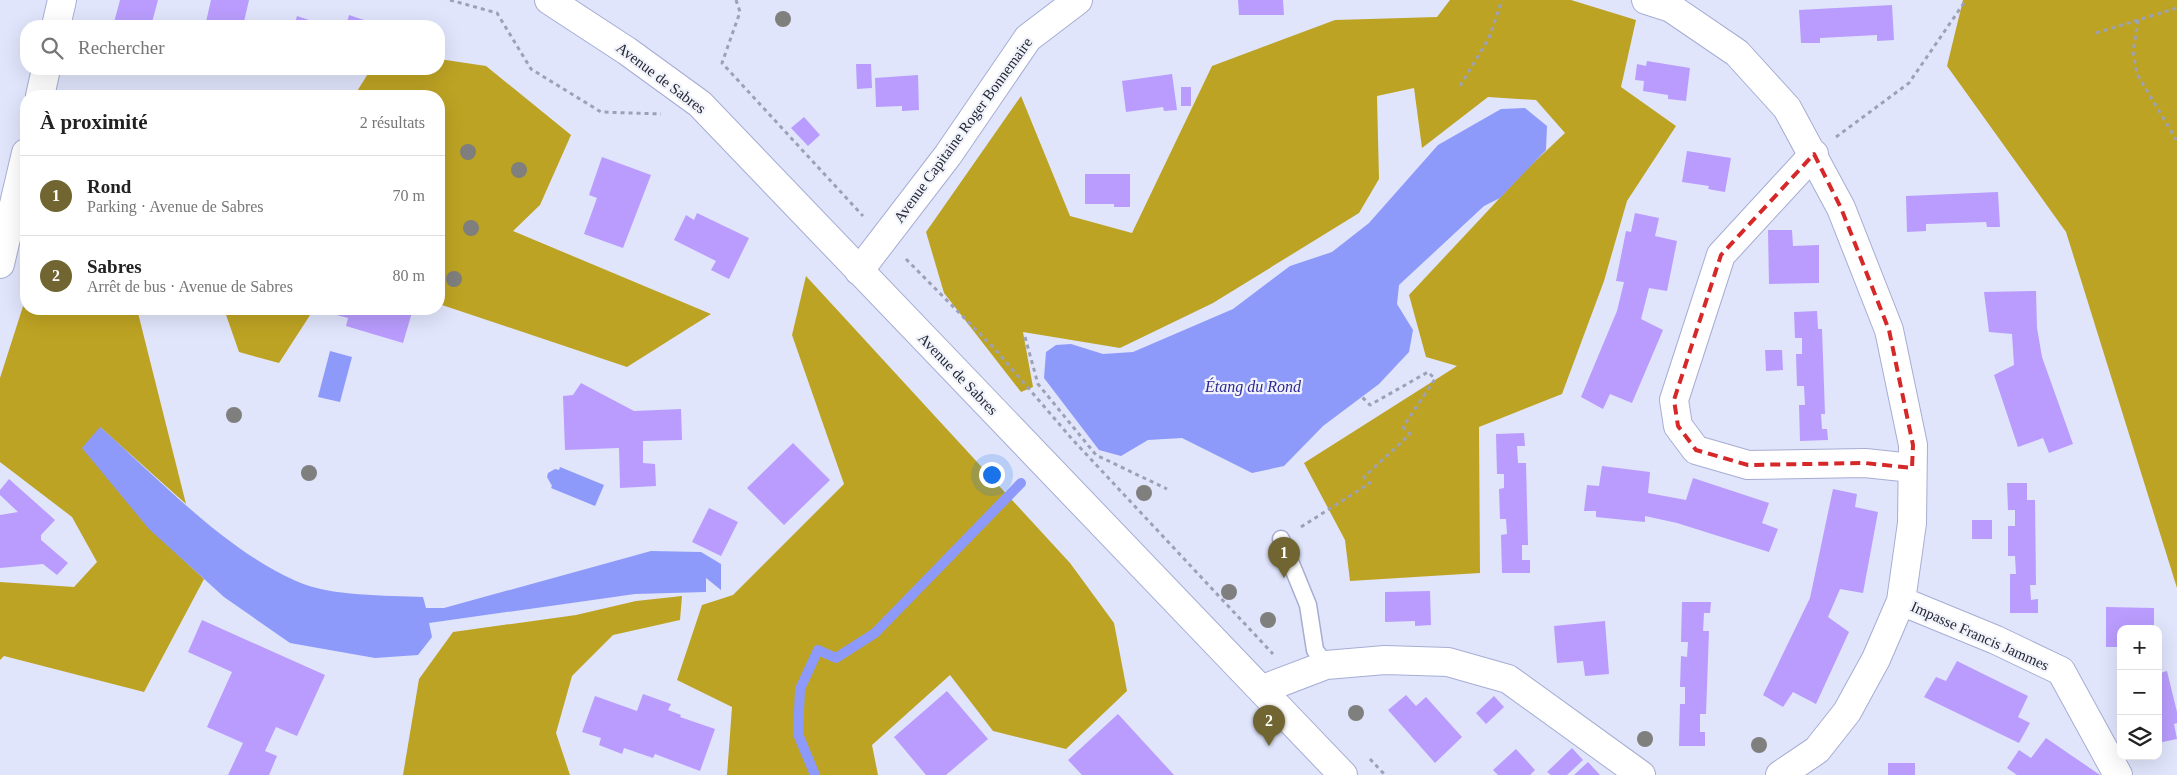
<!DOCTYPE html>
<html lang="fr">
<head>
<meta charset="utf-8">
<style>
  :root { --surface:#fff; --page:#f6f6f6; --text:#222; --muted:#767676; --line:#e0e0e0; --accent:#716532 }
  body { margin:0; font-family:"Times New Roman",serif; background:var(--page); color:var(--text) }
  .controls { position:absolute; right:15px; bottom:15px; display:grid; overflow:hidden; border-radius:10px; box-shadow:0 5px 20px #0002 }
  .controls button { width:45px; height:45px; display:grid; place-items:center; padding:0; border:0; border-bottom:1px solid var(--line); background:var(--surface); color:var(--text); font:25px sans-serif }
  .you { position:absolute; left:991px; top:474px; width:18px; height:18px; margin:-12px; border:4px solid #fff; border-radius:50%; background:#1a73e8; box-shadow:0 0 0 8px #1a73e833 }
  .badge { display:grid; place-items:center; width:32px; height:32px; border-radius:50%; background:var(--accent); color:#fff; font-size:16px; font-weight:700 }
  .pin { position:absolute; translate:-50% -41px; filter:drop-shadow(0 1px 2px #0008) }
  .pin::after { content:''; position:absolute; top:26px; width:18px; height:15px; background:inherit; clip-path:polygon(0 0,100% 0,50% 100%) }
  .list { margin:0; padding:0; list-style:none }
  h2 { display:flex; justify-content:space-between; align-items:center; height:65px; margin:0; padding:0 20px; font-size:21px }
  h2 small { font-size:16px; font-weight:400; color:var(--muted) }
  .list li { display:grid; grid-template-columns:32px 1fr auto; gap:15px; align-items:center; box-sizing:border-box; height:80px; padding:0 20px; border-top:1px solid var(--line) }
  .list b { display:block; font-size:19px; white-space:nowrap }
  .list p { margin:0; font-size:16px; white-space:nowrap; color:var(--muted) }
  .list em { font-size:16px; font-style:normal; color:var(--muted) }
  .icon { flex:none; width:28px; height:28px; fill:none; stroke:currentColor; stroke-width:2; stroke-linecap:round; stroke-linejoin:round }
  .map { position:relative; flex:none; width:2177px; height:775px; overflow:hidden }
  .search { position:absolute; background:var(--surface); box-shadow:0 5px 20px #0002; left:20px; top:20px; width:425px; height:55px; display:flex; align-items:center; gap:12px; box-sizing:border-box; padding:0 18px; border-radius:20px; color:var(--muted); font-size:19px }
  .panel { position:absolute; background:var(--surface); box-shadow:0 5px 20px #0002; left:20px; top:90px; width:425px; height:225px; border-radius:20px }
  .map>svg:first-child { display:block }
  .forest { fill:#bda323 }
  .water { fill:#8d9af9 }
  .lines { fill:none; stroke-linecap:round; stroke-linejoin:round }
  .stream { stroke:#8d9af9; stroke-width:10 }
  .building { fill:#b99cfd }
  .lane-casing { stroke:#a6add3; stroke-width:19 }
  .street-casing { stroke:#a6add3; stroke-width:30 }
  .secondary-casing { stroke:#a6add3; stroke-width:30 }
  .path { stroke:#9da1b5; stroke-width:3; stroke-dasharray:4 4; stroke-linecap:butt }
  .lane { stroke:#fff; stroke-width:16 }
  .street { stroke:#fff; stroke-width:28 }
  .secondary { stroke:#fff; stroke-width:28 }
  .tree { fill:#7f7f7e }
  .marked { fill:none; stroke:#d62828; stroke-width:4; stroke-dasharray:10 6; stroke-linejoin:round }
  .labels { text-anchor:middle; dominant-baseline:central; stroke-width:4.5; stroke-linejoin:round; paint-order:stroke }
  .street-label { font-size:15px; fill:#242735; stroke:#f1f3fb }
  .water-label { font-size:16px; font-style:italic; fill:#2d2793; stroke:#f1f3fb }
</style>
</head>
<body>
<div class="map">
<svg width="2177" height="775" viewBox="0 0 2177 775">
  <rect width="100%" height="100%" fill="#e0e5fc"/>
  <!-- forest -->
  <path class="forest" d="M 1450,0 L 1571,0 L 1636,20 L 1621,87 L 1676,126 L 1627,201 L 1604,281 L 1562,394 L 1479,427 L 1480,573 L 1350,581 L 1345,540 L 1304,463 L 1457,366 L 1426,357 L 1409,295 L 1526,170 L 1565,133 L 1536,100 L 1488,97 L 1422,148 L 1414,88 L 1377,96 L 1379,179 L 1359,213 L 1213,303 L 1120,348 L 1023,332 L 1033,387 L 1021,392 L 944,293 L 926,232 L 1021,96 L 1070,216 L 1132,233 L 1212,66 L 1335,20 L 1437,17 Z
    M 1963,0 L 2177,0 L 2177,588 L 2066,232 L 1947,66 Z
    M 439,59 L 486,66 L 571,135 L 540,205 L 513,231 L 711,314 L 627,367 L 439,304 L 439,96 L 354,96 L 371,69 L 439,69 Z
    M 806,276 L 1070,563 L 1114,623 L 1127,691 L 1066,749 L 993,731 L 950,675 L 872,745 L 878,775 L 727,775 L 732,707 L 677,680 L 702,605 L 733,595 L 844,484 L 792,335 Z
    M 26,297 L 26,309 L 137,309 L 186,504 L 100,427 L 149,528 L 204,579 L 144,692 L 4,656 L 0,660 L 0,582 L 74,587 L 97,562 L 72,517 L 0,462 L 0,378 Z
    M 224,309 L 314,309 L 279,363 L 239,352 Z
    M 682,596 L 680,620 L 613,635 L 572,676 L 556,733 L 570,775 L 403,775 L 419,679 L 453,632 L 576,615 L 636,601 Z"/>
  <!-- water -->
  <path class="water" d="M 1525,108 L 1547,126 L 1546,150 L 1500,198 L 1484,206 L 1399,285 L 1397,304 L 1413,330 L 1409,352 L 1379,384 L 1323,426 L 1284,466 L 1252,473 L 1182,438 L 1148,440 L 1121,456 L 1099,450 L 1044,378 L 1046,352 L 1056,345 L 1071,344 L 1103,354 L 1133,352 L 1233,309 L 1290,266 L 1332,252 L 1369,223 L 1438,145 L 1501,109 Z
    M 330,351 L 352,357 L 340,402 L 318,397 Z
    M 100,427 C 158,478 225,550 296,581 C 331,597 386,595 423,597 L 426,608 L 444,608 L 651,551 L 701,552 L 721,564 L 721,590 L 706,578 L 706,592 L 635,594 L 429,623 L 432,637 L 418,655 L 375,658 L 290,643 L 224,597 L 149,529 L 82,448 Z
    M 560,467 L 604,485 L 595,506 L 551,488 L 552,486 L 547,477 L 548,473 L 555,469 L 559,470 Z"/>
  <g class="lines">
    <!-- stream -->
    <path class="stream" d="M 815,775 L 798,734 L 800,689 L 818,650 L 836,658 L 875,633 L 1021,483"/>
  </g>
  <!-- building -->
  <path class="building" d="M 120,0 L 158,0 L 151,26 L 113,26 Z
    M 211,0 L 249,0 L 243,26 L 205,26 Z
    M 1238,0 L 1283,0 L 1284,15 L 1239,15 Z
    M 1892,5 L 1894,40 L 1877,41 L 1877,35 L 1820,38 L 1820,43 L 1801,43 L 1799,10 Z
    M 349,15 L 367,21 L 365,26 L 346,26 Z
    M 297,16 L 327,26 L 294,26 Z
    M 1647,61 L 1690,68 L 1686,101 L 1668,99 L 1668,95 L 1643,91 L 1644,81 L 1635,80 L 1637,64 L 1646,66 Z
    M 856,64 L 871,64 L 872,88 L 857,89 Z
    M 1172,74 L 1177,110 L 1164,111 L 1163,107 L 1126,112 L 1122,81 Z
    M 918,75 L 919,110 L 902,111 L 902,106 L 876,107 L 875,78 Z
    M 1181,87 L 1191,87 L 1191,106 L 1181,106 Z
    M 804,117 L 820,135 L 808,146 L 791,128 Z
    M 1687,151 L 1731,158 L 1725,192 L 1708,189 L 1709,186 L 1682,182 Z
    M 602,157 L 651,175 L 623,248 L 584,234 L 597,198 L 589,195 Z
    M 1085,174 L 1130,174 L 1130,207 L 1114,207 L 1114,204 L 1085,204 Z
    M 1998,192 L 2000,227 L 1987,227 L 1986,222 L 1926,224 L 1926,231 L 1907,232 L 1906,196 Z
    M 697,213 L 749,238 L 729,279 L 711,270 L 716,261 L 674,240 L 686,215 L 694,220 Z
    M 1635,213 L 1659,218 L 1655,236 L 1677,241 L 1667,291 L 1649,288 L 1641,319 L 1663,330 L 1632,403 L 1610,394 L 1603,409 L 1581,397 L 1617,311 L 1624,282 L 1616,281 L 1626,231 L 1631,232 Z
    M 1768,230 L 1792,230 L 1793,246 L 1819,245 L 1819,283 L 1769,284 Z
    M 2036,291 L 2037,328 L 2042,357 L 2073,444 L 2049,453 L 2043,438 L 2018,447 L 1994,375 L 2014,365 L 2012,334 L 1989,332 L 1984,292 Z
    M 330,309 L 413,309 L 403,343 L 346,326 L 348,318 L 329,313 Z
    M 1817,311 L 1818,329 L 1822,329 L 1825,414 L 1821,414 L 1822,429 L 1827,429 L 1828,440 L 1800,441 L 1799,405 L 1805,405 L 1804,386 L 1797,386 L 1796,354 L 1802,354 L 1802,338 L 1795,338 L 1794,312 Z
    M 1765,350 L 1782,350 L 1783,370 L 1766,371 Z
    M 581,383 L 634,411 L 681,409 L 682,440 L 643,441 L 643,463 L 655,464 L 656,486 L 620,488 L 619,448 L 565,450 L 563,396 L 573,395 Z
    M 1524,433 L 1525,446 L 1517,446 L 1518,463 L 1526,463 L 1528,545 L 1522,545 L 1522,560 L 1530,560 L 1530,573 L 1502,573 L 1501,535 L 1507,534 L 1506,519 L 1500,519 L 1499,489 L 1504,488 L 1504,474 L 1497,474 L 1496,434 Z
    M 793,443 L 830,480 L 784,525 L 747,488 Z
    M 1602,466 L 1650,472 L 1648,493 L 1686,500 L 1693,478 L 1769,503 L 1762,523 L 1778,529 L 1769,552 L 1677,523 L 1645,516 L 1645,522 L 1596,517 L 1596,511 L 1584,511 L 1587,485 L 1599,486 Z
    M 9,479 L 55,520 L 41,535 L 41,540 L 68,563 L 57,575 L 43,564 L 0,568 L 0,515 L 18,512 L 0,495 L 0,490 Z
    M 2007,483 L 2027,483 L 2027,500 L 2035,500 L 2036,585 L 2030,585 L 2031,600 L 2038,599 L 2038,613 L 2010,613 L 2010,574 L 2016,574 L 2015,556 L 2008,556 L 2008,526 L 2015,526 L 2015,510 L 2008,510 Z
    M 1833,489 L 1857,494 L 1855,507 L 1878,512 L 1863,593 L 1840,589 L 1828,617 L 1849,632 L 1816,704 L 1793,692 L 1783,707 L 1763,695 L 1810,598 Z
    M 709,508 L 738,522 L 721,556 L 692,542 Z
    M 1972,520 L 1992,520 L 1992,539 L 1972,539 Z
    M 1430,591 L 1431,625 L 1415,626 L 1415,621 L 1385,622 L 1385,592 Z
    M 1682,602 L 1711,602 L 1710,613 L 1704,613 L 1703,631 L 1709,631 L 1706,714 L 1700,714 L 1700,732 L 1705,732 L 1705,746 L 1679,746 L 1680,704 L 1685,704 L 1685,687 L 1680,687 L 1681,656 L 1687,657 L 1688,642 L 1681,642 Z
    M 2106,607 L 2154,608 L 2154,629 L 2121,629 L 2121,647 L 2106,647 Z
    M 202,620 L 325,675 L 297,736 L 276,727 L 265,751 L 277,756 L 269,775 L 228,775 L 243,743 L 207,727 L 232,672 L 188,652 Z
    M 1605,621 L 1609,674 L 1585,676 L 1583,661 L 1557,663 L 1554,626 Z
    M 1957,661 L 2028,696 L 2018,717 L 2030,723 L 2019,743 L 1924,697 L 1936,677 L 1946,681 Z
    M 2158,668 L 2160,673 L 2167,671 L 2177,712 L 2177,723 L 2174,724 L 2177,739 L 2158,743 Z
    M 947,691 L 988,739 L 946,775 L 926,775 L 894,737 Z
    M 643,694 L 671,704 L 668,710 L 681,715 L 680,717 L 715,729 L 700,771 L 655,754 L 653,758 L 624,748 L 622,754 L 599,745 L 601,738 L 582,732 L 595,696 L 637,711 Z
    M 1406,695 L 1416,706 L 1426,697 L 1462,737 L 1435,763 L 1388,710 Z
    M 1494,696 L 1504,707 L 1486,724 L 1476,713 Z
    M 1118,714 L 1174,775 L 1082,775 L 1068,760 Z
    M 2046,738 L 2100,775 L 2017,775 L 2007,768 L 2019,750 L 2031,758 Z
    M 1572,748 L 1583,760 L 1567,775 L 1551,775 L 1547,772 Z
    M 1516,749 L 1535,770 L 1530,775 L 1498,775 L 1493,770 Z
    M 1588,762 L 1600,775 L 1574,775 Z
    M 1888,763 L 1915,763 L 1915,775 L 1888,775 Z"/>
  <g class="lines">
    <!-- lane casing -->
    <g class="lane-casing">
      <path id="lane" d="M 1281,539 L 1308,605 L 1315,650 L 1326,665"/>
    </g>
    <!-- street casing -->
    <g class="street-casing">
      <path id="street" d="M 1646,0 L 1671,8 L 1737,53 L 1787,108 L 1841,208 L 1889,330 L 1913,445 L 1912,523 L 1901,601 L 1876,659 L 1847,712 L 1817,750 L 1780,775
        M 1814,154 L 1721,255 L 1674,400 L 1678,426 L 1696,450 L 1748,465 L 1865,463 L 1912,468
        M 859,271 L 948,155 L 1028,38 L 1078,0
        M 1901,601 L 1996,640 L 2061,671 L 2118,775
        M 1263,689 L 1326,665 L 1385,660 L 1448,662 L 1508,679 L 1641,775"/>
    </g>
    <!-- secondary casing -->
    <g class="secondary-casing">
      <path id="secondary" d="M 549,0 L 627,51 L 700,104 L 1343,775
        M 56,26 L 62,0
        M 40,96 L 46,69
        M 0,264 L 26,153"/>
    </g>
    <!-- path -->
    <path class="path" d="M 450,0 L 497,13 L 531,69 L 601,112 L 661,114
      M 736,0 L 740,12 L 722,63 L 863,216
      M 2138,20 L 2133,52 L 2137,74 L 2177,141
      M 2096,33 L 2177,8
      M 1460,86 L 1489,38 L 1502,0
      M 1836,137 L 1909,83 L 1966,0
      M 906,259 L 994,348 L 1072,439 L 1273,654
      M 1025,337 L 1038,384 L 1096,455 L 1167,489
      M 1301,527 L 1370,483 L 1364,477 L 1410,434 L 1403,427 L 1435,379 L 1428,372 L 1370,405 L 1362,397
      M 1370,759 L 1385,775"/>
    <!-- lane -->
    <use href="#lane" class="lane"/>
    <!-- street -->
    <use href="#street" class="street"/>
    <!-- secondary -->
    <use href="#secondary" class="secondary"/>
  </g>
  <!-- trees -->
  <g class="tree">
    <circle cx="783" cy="19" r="8"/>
    <circle cx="468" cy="152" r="8"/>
    <circle cx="519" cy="170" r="8"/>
    <circle cx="471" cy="228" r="8"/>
    <circle cx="454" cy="279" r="8"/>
    <circle cx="234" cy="415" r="8"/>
    <circle cx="309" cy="473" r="8"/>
    <circle cx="1144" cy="493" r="8"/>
    <circle cx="1229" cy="592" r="8"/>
    <circle cx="1268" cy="620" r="8"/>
    <circle cx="1356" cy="713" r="8"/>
    <circle cx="1645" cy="739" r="8"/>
    <circle cx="1759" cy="745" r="8"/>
  </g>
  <!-- marked area -->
  <path class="marked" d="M 1814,154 L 1841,208 L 1889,330 L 1913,445 L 1912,468 L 1865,463 L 1748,465 L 1696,450 L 1678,426 L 1674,400 L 1721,255 Z"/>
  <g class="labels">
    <!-- street labels -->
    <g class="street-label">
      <text transform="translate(661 78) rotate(37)">Avenue de Sabres</text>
      <text transform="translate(963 130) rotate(-54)">Avenue Capitaine Roger Bonnemaire</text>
      <text transform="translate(958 374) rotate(46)">Avenue de Sabres</text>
      <text transform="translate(1980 636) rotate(24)">Impasse Francis Jammes</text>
    </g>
    <!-- water labels -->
    <g class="water-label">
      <text x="1253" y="386">Étang du Rond</text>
    </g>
  </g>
</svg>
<div class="controls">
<button>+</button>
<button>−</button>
<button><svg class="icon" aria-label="layers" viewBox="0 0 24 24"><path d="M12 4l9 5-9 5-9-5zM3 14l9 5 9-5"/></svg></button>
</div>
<div class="you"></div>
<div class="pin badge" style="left:1284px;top:578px">1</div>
<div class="pin badge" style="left:1269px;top:746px">2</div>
<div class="search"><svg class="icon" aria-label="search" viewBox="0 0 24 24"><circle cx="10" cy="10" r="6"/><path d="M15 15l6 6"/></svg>Rechercher</div>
<section class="panel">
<h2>À proximité<small>2 résultats</small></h2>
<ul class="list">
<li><span class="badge">1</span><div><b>Rond</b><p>Parking · Avenue de Sabres</p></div><em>70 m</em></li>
<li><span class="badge">2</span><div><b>Sabres</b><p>Arrêt de bus · Avenue de Sabres</p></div><em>80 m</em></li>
</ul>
</section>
</div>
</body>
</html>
